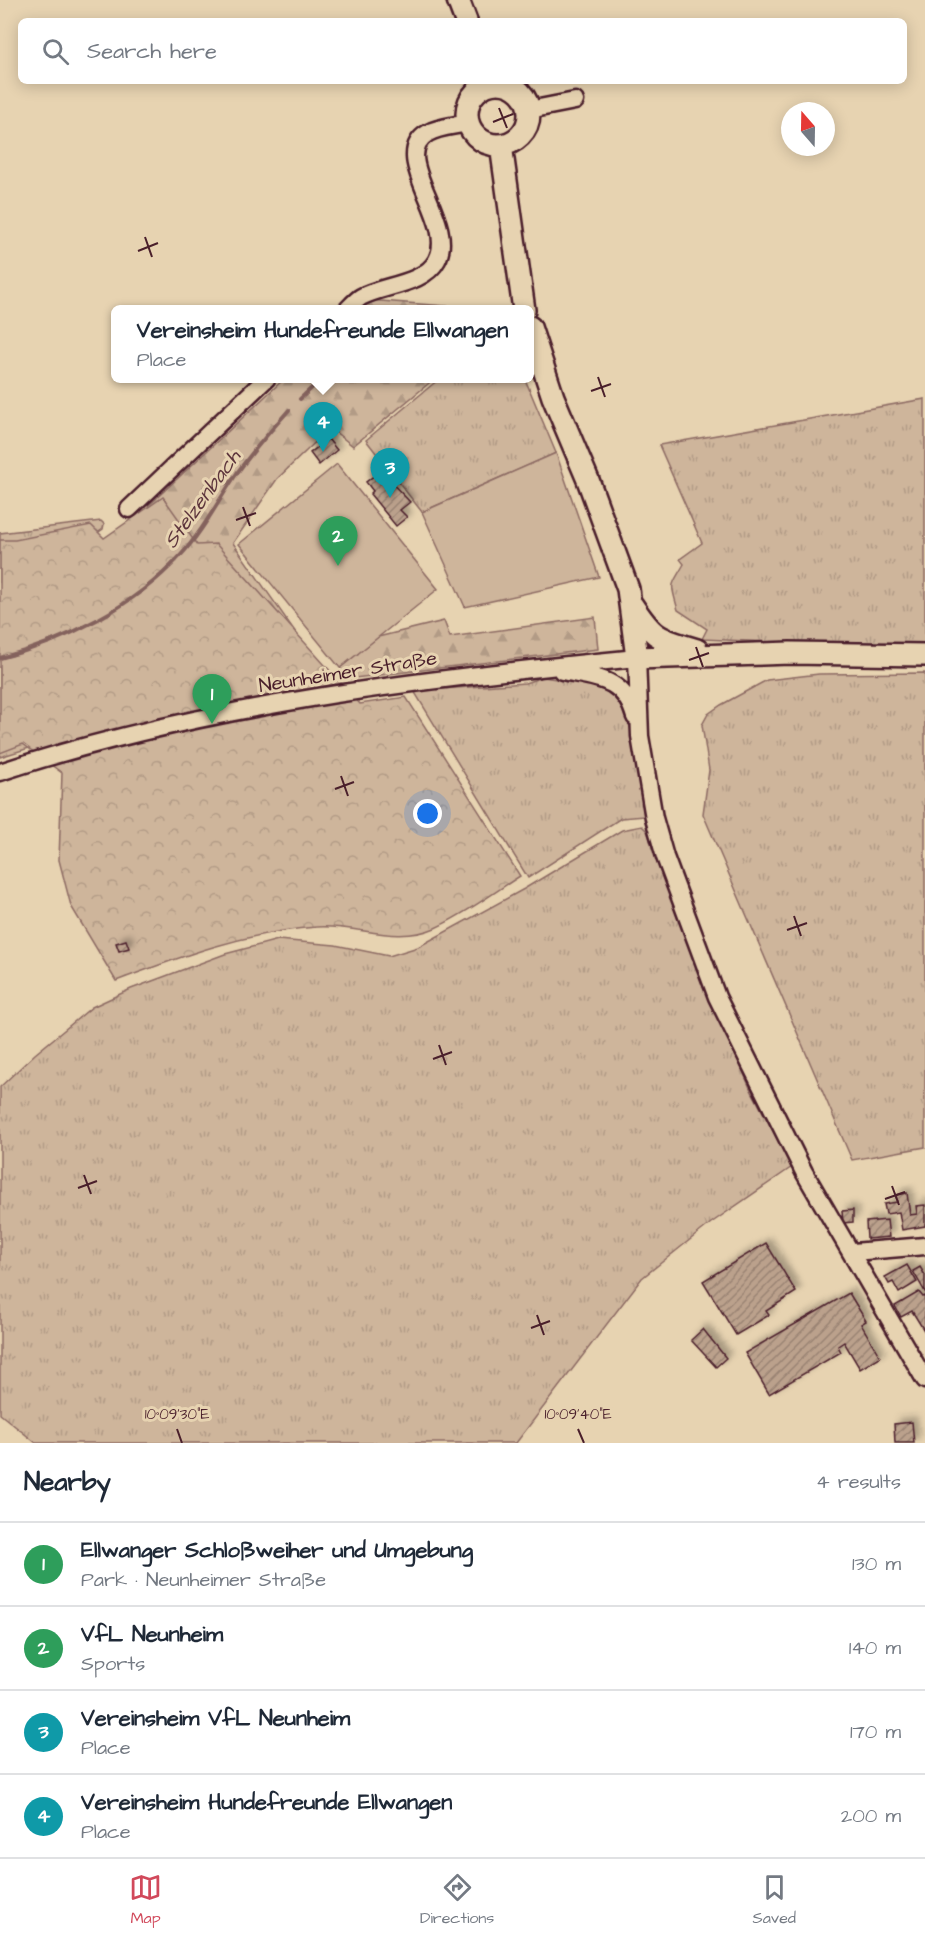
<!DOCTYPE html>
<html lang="en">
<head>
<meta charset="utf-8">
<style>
  :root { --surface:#fff; --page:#f2f2f3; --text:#1f2937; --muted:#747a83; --line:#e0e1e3; --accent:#d1495b }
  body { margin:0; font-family:"Architects Daughter",sans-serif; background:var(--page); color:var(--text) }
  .compass { position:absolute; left:781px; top:102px; width:54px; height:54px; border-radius:50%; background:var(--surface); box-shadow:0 3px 15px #0003; rotate:340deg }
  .you { position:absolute; left:428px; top:814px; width:21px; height:21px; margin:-15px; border:4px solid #fff; border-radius:50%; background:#1a73e8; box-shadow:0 0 0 9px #1a73e833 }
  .badge { display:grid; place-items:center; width:39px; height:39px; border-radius:50%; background:var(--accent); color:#fff; font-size:20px; font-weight:700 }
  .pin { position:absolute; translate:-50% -50px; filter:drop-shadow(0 2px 3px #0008) }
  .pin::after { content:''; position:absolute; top:32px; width:21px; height:18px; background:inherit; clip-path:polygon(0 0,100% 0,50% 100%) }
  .popup { position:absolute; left:111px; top:305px; width:423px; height:78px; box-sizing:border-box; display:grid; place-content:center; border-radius:9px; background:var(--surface); filter:drop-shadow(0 2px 4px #0005); font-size:20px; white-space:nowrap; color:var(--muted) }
  .popup b { font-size:22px; color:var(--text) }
  .popup::after { content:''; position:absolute; left:50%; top:100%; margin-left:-12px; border:12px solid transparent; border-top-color:var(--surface) }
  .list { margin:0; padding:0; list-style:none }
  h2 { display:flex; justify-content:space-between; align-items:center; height:78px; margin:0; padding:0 24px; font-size:26px }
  h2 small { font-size:20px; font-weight:400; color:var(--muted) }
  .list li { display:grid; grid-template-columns:39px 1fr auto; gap:18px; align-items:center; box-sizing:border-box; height:84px; padding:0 24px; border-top:2px solid var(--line) }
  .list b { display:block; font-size:22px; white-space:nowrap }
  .list p { margin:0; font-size:20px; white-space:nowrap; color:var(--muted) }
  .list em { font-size:20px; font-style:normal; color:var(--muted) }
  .icon { flex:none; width:33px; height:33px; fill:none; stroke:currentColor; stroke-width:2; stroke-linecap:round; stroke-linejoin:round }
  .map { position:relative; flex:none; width:925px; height:1443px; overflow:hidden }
  .search { position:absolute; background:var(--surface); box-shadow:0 3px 15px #0003; left:18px; right:18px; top:18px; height:66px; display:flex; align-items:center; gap:15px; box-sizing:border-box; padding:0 21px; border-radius:9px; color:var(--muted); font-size:22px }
  .sheet { height:414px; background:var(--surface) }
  nav { display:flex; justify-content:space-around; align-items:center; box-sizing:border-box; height:84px; border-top:2px solid var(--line); background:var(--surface); font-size:16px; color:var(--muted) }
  nav a { display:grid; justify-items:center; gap:3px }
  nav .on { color:var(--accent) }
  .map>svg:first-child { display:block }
  .grass { fill:url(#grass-tufts); stroke:#8c6a63; stroke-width:1.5 }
  .forest { fill:url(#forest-firs); stroke:#8c6a63; stroke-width:1.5 }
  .park { fill:url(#park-crowns); stroke:#8c6a63; stroke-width:1.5 }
  .pitch { fill:#ceb59b; stroke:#8c6a63; stroke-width:1.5 }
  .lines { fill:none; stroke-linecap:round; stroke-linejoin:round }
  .stream { stroke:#84625d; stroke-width:4 }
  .building { fill:url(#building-hatch); stroke:#4a1f2b; stroke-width:1.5; filter:url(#shadow) }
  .minor-casing { stroke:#4a1f2b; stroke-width:21 }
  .major-casing { stroke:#4a1f2b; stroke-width:26 }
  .minor { stroke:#e7d3b1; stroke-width:16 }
  .major { stroke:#e7d3b1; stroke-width:21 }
  .ticks { fill:none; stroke:#4a1f2b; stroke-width:2 }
  .labels { text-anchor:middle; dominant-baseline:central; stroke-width:6; stroke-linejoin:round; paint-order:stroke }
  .street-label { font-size:20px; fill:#4a1f2b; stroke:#e7d3b1 }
  .water-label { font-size:21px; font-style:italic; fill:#5d353c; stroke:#e7d3b1 }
  .ticks-label { font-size:15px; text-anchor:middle; fill:#4a1f2b; stroke:#e7d3b1; stroke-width:6; stroke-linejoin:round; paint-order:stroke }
</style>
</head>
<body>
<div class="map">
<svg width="925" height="1443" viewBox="0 0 925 1443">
  <defs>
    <pattern id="grass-tufts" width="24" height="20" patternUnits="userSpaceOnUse" patternTransform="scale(1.5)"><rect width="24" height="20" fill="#ceb59b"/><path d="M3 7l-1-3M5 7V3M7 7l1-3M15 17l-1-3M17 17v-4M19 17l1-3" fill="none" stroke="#b29b86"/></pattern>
    <pattern id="forest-firs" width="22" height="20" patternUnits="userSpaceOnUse" patternTransform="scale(1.5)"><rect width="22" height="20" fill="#ceb59b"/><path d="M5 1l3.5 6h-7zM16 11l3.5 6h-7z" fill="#b29b86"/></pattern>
    <pattern id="park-crowns" width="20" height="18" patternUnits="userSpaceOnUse" patternTransform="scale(1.5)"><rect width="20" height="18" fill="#ceb59b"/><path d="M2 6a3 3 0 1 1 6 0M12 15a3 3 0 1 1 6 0" fill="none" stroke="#b29b86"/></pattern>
    <pattern id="building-hatch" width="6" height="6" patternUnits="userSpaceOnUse" patternTransform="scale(1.5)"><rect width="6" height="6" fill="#bba18c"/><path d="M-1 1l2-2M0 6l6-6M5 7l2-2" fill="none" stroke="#9a8373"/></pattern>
    <filter id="shadow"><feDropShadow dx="5" dy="-5" stdDeviation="3" flood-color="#0004"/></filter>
  </defs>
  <rect width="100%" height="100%" fill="#e7d3b1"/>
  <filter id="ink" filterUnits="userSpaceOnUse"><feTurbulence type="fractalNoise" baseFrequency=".0167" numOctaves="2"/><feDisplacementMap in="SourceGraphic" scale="12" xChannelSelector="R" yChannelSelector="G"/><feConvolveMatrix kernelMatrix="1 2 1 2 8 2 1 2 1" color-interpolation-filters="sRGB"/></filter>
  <g filter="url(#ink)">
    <!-- grass -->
    <path class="grass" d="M 439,379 L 525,379 L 556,453 L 422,512 L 366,440 Z
      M 925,399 L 925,649 L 702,639 L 707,629 L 678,610 C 670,581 670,589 684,564 L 680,559 L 702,543 L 659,445 Z
      M 101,521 L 104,524 L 103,529 L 87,540 L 0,582 L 0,533 Z
      M 925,673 L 925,1147 L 852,1160 L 703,814 L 709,770 L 702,725 L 708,714 L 721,705 L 767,680 L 819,674 Z
      M 543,677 C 561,680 601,684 614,696 C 637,719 639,784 644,816 L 621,818 L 528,878 L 414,691 L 525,683 Z
      M 642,826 L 647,831 L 678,919 L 750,1088 L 792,1167 L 711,1223 L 642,1278 L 516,1443 L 36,1443 L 0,1414 L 0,1087 L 35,1054 L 92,1007 L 131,989 L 225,954 L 278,940 L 335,945 L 389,956 L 418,947 L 524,889 L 622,830 Z"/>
    <!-- forest -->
    <path class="forest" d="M 367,300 L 472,308 L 473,309 L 358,310 Z
      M 284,379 L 434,379 L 353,446 L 330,428 L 277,479 L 233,543 L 315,660 L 0,757 L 0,667 L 171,567 L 148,506 Z
      M 595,617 L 598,649 L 346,679 L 340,668 L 378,637 L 444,621 L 450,637 Z"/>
    <!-- park -->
    <path class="park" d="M 163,497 L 197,545 L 216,544 L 360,704 L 406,697 L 520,876 C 493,893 464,915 435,928 C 396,945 356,924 317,927 C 246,932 182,956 116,981 L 71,906 L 59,860 L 62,773 L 23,744 L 0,753 L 0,540 L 15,540 L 91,525 L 104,538 Z"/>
    <!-- pitch -->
    <path class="pitch" d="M 556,453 L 599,577 L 465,607 L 422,512 Z
      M 337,464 L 438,589 L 340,668 L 239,544 Z"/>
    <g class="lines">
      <!-- stream -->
      <path class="stream" d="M 300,399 L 315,385
        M 0,658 C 64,642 135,606 180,556 C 203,531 218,501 237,473 C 253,451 271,430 289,410"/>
    </g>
    <!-- building -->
    <path class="building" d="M 328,439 L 337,450 L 319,465 L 310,453 Z
      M 380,471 L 410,502 L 400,510 L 407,517 L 396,526 L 370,494 L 373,491 L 366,482 Z
      M 126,940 L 129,948 L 119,951 L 116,943 Z
      M 907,1193 L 910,1215 L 917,1214 L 916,1206 L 925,1205 L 925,1226 L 902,1230 L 899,1212 L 886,1214 L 884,1204 L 897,1202 L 896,1195 Z
      M 853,1210 L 853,1222 L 843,1223 L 842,1211 Z
      M 887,1220 L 889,1237 L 867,1239 L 866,1222 Z
      M 766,1243 L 796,1292 L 766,1311 L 769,1315 L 736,1335 L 703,1281 Z
      M 907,1265 L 917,1282 L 899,1293 L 893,1282 L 889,1284 L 885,1277 Z
      M 920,1267 L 925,1275 L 925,1292 L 913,1271 Z
      M 919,1292 L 923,1297 L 925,1296 L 925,1332 L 912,1311 L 901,1317 L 895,1306 Z
      M 849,1293 L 866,1321 L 861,1324 L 880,1357 L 860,1369 L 844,1342 L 838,1346 L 841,1352 L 769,1394 L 745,1353 Z
      M 703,1329 L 726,1358 L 716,1367 L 691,1340 Z
      M 912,1422 L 914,1443 L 895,1443 L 894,1424 Z"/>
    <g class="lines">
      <!-- minor casing -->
      <g class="minor-casing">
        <path id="minor" d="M 529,110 L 575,101
          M 347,310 C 351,306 356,300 361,297 C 382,285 424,285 437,260 C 458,221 387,157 428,133 C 438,127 455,126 467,123
          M 129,509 L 267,378
          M 562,671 C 596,678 624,677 635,717
          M 0,772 C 207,704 422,679 637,658 L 640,736 L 654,818 L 665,857 L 717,997 L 804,1172 L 925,1380
          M 853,1252 L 925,1246"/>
      </g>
      <!-- major casing -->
      <g class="major-casing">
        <path id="major" d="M 458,0 L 466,21
          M467 114a31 31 0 1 1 62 0a31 31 0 1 1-62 0Z
          M 501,145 L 524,310
          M 530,327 L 553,397 L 588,480 L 628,589 L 637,658 L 790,653 L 925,655
          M 632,605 C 656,641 659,638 697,650"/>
      </g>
      <!-- minor -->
      <use href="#minor" class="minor"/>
      <!-- major -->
      <use href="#major" class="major"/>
    </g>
  </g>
  <!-- ticks -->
  <path class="ticks" d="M 499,108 L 507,128M 493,122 L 513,114M 145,237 L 152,257M 138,251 L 158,243M 598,377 L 605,397M 591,391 L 611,384M 243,507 L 250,526M 236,520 L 256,513M 696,647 L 703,667M 689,660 L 709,653M 341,776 L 348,796M 335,789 L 354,782M 794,916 L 801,936M 787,930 L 807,923M 439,1045 L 446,1065M 433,1059 L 452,1052M 84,1175 L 91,1194M 892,1186 L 899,1205M 78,1188 L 97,1181M 885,1199 L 905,1192M 537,1315 L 544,1335M 531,1328 L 550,1321M 177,1429 L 182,1443M 578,1429 L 584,1443"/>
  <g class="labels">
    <!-- street labels -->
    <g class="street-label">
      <text transform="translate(348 672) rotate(-9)">Neunheimer Straße</text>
    </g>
    <!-- water labels -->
    <g class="water-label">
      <text transform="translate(202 499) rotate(-54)">Stelzenbach</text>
    </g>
  </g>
  <g class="ticks-label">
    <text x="177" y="1419">10°09'30"E</text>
    <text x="578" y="1419">10°09'40"E</text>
  </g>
</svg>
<svg class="compass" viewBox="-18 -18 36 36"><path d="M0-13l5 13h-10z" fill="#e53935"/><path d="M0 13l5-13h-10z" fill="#747a83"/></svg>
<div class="you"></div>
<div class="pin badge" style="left:212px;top:724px;background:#2e9e5b">1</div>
<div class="pin badge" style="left:338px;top:566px;background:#2e9e5b">2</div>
<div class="pin badge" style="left:390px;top:498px;background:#0f9aa8">3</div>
<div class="pin badge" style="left:323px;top:452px;background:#0f9aa8">4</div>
<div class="popup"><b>Vereinsheim Hundefreunde Ellwangen</b>Place</div>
<div class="search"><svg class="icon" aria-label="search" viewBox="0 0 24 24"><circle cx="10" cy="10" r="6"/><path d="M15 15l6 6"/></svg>Search here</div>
</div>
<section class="sheet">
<h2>Nearby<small>4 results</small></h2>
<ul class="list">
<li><span class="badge" style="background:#2e9e5b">1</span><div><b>Ellwanger Schloßweiher und Umgebung</b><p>Park · Neunheimer Straße</p></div><em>130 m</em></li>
<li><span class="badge" style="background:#2e9e5b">2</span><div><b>VfL Neunheim</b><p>Sports</p></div><em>140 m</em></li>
<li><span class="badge" style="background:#0f9aa8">3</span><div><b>Vereinsheim VfL Neunheim</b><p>Place</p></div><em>170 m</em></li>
<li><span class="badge" style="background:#0f9aa8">4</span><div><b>Vereinsheim Hundefreunde Ellwangen</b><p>Place</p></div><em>200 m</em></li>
</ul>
</section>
<nav>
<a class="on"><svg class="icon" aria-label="map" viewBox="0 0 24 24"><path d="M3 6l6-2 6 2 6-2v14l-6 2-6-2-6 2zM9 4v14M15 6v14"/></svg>Map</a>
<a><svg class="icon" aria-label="directions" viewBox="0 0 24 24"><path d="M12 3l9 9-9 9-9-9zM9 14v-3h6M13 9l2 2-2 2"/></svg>Directions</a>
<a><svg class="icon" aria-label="saved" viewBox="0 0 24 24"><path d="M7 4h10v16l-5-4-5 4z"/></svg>Saved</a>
</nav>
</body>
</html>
